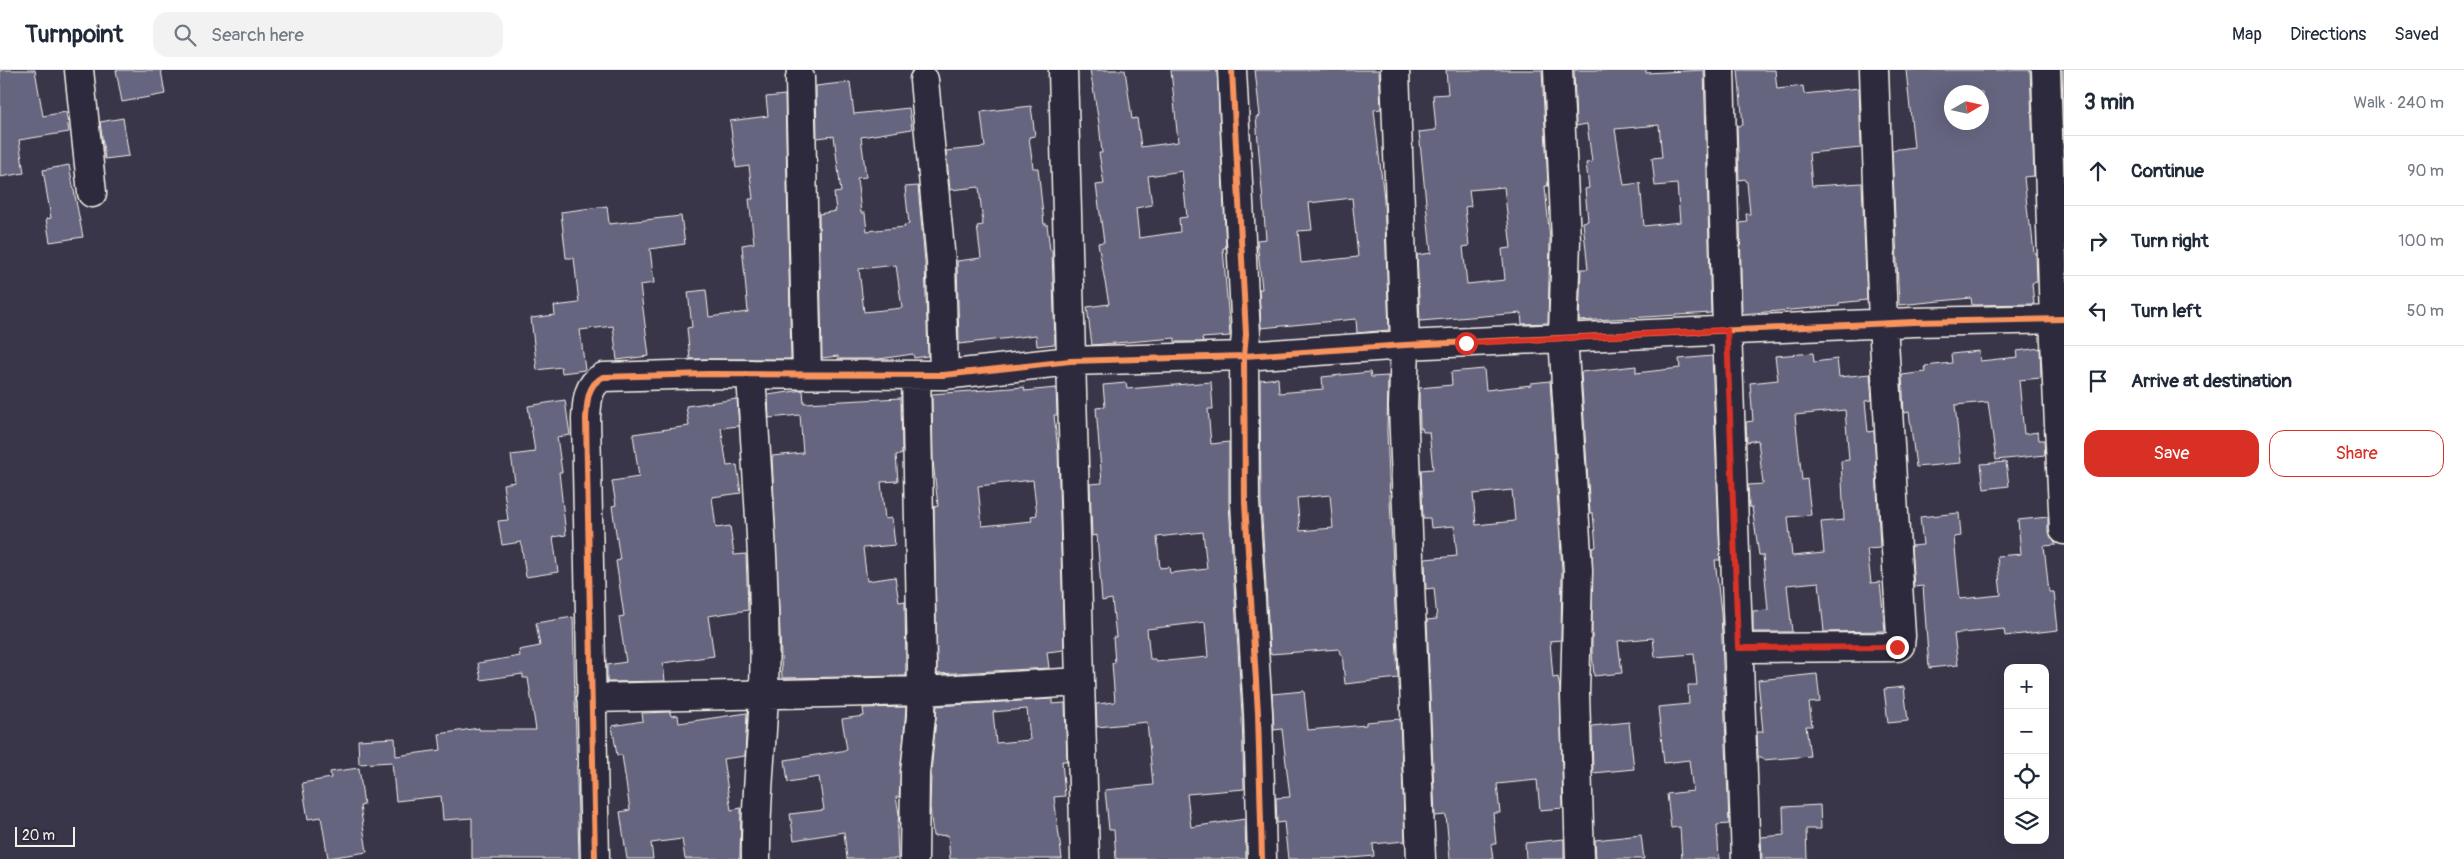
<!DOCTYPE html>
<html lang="en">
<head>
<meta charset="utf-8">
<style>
  :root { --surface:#fff; --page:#f2f2f3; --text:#1f2937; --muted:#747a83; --line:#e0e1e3; --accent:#d93025 }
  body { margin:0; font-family:Pangolin,sans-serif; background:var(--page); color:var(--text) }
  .controls { position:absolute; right:15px; bottom:15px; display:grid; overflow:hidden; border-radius:10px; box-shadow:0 5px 20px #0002 }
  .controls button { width:45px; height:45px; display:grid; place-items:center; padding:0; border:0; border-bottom:1px solid var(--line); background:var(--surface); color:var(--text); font:25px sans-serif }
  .compass { position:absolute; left:1944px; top:15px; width:45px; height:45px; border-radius:50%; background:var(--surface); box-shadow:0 5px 20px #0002; rotate:81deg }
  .scale { position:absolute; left:15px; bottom:12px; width:60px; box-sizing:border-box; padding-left:5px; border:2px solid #f4f1e8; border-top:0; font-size:14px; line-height:18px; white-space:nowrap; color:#f4f1e8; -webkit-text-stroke:4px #2f2a3d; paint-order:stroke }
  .stop { position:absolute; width:15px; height:15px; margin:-11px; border:4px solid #d93025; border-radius:50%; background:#fff }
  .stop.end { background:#d93025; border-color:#fff; box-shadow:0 1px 5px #0008 }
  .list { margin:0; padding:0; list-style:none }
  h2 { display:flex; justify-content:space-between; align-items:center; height:65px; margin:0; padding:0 20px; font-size:21px }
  h2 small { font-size:16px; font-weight:400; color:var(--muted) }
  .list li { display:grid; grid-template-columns:32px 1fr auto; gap:15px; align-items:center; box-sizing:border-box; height:70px; padding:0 20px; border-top:1px solid var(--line) }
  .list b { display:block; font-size:19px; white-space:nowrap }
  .list em { font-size:16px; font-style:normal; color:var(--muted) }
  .actions { display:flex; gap:10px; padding:15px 20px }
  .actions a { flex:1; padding:11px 0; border:1px solid var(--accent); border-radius:15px; text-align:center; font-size:18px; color:var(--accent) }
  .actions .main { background:var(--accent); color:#fff }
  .icon { flex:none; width:28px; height:28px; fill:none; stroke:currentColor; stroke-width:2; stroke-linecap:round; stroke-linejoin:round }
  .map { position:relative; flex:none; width:2064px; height:789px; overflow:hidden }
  header { display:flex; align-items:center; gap:30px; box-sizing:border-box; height:70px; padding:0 25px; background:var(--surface); border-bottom:1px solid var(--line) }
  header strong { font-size:24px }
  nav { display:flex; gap:28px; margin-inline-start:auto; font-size:18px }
  .search { width:350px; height:45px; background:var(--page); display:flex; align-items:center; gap:12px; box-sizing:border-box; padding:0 18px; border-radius:15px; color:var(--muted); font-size:19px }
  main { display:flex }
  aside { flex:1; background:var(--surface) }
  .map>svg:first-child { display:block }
  .building { fill:#666580; stroke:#f4f1e8; fill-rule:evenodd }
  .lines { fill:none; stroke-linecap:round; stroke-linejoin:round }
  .minor-casing { stroke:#f4f1e8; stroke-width:31 }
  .minor { stroke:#2f2a3d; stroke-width:28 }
  .cycleway-casing { stroke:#2f2a3d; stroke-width:9 }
  .cycleway { stroke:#f8935d; stroke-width:6 }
  .route { stroke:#d93025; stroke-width:6 }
</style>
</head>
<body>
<header>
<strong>Turnpoint</strong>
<div class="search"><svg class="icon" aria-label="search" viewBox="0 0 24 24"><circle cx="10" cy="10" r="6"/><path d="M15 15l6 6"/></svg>Search here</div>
<nav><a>Map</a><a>Directions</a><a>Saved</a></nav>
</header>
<main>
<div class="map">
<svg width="2064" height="789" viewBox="0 0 2064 789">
  <rect width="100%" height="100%" fill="#3a364a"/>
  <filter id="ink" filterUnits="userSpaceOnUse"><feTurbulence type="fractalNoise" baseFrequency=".02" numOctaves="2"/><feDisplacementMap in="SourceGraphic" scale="10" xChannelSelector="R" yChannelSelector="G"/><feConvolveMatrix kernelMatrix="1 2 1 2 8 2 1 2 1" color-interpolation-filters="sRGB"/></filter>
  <g filter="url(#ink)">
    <!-- building -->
    <path class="building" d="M 0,0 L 35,0 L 43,46 L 66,42 L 69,62 L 19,70 L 24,103 L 0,107 Z
      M 116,0 L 161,0 L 165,24 L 122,32 Z
      M 1090,0 L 1125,0 L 1132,49 L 1137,48 L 1141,77 L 1178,72 L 1171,0 L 1217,0 L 1226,178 L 1223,178 L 1230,266 L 1202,268 L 1203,272 L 1175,272 L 1175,268 L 1092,275 L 1087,237 L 1109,234 L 1098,173 L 1104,172 L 1096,115 L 1104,114 L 1099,83 L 1102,83 L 1099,53 ZM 1182,101 L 1187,147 L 1179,148 L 1180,162 L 1139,168 L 1136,138 L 1152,135 L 1148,106 Z
      M 1255,0 L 1379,0 L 1381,39 L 1374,40 L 1384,129 L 1389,260 L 1357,263 L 1356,249 L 1261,258 L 1259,219 L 1262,219 L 1257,170 L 1266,169 L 1256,47 L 1260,46 ZM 1352,128 L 1358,187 L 1301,193 L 1298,161 L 1312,160 L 1309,133 Z
      M 1446,0 L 1542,0 L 1548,116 L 1545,116 L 1550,170 L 1548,253 L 1522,254 L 1521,243 L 1420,251 L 1417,185 L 1431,183 L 1419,62 L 1436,60 L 1433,25 L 1448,24 ZM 1504,117 L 1511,178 L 1502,179 L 1505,210 L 1467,214 L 1463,177 L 1469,176 L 1465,137 L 1471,136 L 1469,120 Z
      M 1574,0 L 1646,0 L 1646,3 L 1704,0 L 1711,243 L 1579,251 L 1581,199 L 1588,199 L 1583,152 L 1588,151 L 1585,119 L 1589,118 L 1586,93 L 1592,92 L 1587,54 L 1576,56 ZM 1659,55 L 1662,87 L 1652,88 L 1655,116 L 1677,114 L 1680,152 L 1644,156 L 1640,113 L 1624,115 L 1615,59 Z
      M 1738,0 L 1775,0 L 1777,19 L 1803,16 L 1804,24 L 1859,18 L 1861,78 L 1809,83 L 1812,116 L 1862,113 L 1867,230 L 1839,233 L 1839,236 L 1742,244 L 1740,153 L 1747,152 L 1746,144 L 1750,144 L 1747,112 L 1745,109 L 1739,110 L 1737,56 L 1743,55 Z
      M 1906,0 L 2030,0 L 2034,106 L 2024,107 L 2029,155 L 2031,155 L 2034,183 L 2036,183 L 2037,212 L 2032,213 L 2034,234 L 1972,235 L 1971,228 L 1899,235 L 1892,80 L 1914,77 ZM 1952,22 L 1982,22 L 1982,52 L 1952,52 Z
      M 2062,0 L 2064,0 L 2064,74 Z
      M 850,12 L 854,44 L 909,38 L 912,59 L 861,67 L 866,107 L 857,108 L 861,143 L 865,143 L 867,161 L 905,157 L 904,155 L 909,154 L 905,117 L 918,116 L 925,192 L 928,286 L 914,288 L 913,284 L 879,289 L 838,289 L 838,286 L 822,288 L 819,144 L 836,141 L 834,123 L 841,122 L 834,66 L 817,68 L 816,16 ZM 896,195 L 902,238 L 864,242 L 859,199 Z
      M 785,25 L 791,289 L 690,289 L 687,258 L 692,257 L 688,222 L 706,220 L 709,247 L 748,242 L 742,175 L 754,173 L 749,129 L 753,129 L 749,96 L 736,98 L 730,51 L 768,46 L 766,27 Z
      M 1031,36 L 1035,66 L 1029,67 L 1033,98 L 1038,98 L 1044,154 L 1047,154 L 1050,180 L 1052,180 L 1055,274 L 1037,276 L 1036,265 L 959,274 L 957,191 L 981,188 L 977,156 L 983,155 L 979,117 L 950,120 L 946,81 L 985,77 L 981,42 Z
      M 123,48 L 129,86 L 105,89 L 100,52 Z
      M 69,95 L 83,167 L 50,172 L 46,149 L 51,148 L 43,100 Z
      M 607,136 L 609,154 L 681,146 L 685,174 L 650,179 L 654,213 L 640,215 L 649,286 L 617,290 L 613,256 L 580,260 L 585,300 L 562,303 L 561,297 L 537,300 L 531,248 L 555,245 L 554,236 L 579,233 L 574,188 L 566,188 L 561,142 Z
      M 2040,278 L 2041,308 L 2019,310 L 2024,364 L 2038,362 L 2039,370 L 2044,370 L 2045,385 L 1996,390 L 1988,332 L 1955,335 L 1961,393 L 1916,397 L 1909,342 L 1904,343 L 1902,305 L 1926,302 L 1925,296 L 1952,293 L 1951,284 L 1979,281 L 1980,291 L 2018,287 L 2017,281 Z
      M 1813,283 L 1814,292 L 1837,289 L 1839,307 L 1870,304 L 1872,330 L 1865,331 L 1868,362 L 1874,361 L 1880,478 L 1867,479 L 1871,513 L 1880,512 L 1885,561 L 1824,562 L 1819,512 L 1787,515 L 1792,562 L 1753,562 L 1753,541 L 1768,540 L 1763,485 L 1759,485 L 1752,437 L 1749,437 L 1748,415 L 1763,414 L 1758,370 L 1747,372 L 1746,352 L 1753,351 L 1750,313 L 1778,310 L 1775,286 ZM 1845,340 L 1849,390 L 1841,391 L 1844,450 L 1821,452 L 1824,483 L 1792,486 L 1788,447 L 1811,445 L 1807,409 L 1802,410 L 1795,345 Z
      M 1712,286 L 1720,490 L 1715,490 L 1721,542 L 1729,754 L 1717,755 L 1719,789 L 1682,789 L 1680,757 L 1671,758 L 1667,724 L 1693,721 L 1689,690 L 1664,693 L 1658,637 L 1689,634 L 1688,615 L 1697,615 L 1694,584 L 1655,587 L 1653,568 L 1618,571 L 1622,603 L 1594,606 L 1592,583 L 1592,478 L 1596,477 L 1593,443 L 1590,443 L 1581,302 L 1636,296 L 1636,303 L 1680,298 L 1679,289 Z
      M 1484,299 L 1486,320 L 1531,315 L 1531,313 L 1550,311 L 1562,500 L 1561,570 L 1550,571 L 1553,608 L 1558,607 L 1560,619 L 1563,738 L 1540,740 L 1537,710 L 1497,714 L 1500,743 L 1493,743 L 1496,774 L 1491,774 L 1493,789 L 1450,789 L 1446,745 L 1435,746 L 1427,550 L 1437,549 L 1434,518 L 1426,519 L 1425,489 L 1457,486 L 1454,456 L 1431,458 L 1430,448 L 1423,448 L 1421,400 L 1433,399 L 1429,362 L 1423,362 L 1422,358 L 1420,359 L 1419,318 L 1452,315 L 1451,302 ZM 1512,420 L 1515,451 L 1476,455 L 1473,424 Z
      M 1370,302 L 1371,307 L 1388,306 L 1387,362 L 1398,608 L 1345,614 L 1342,584 L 1340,584 L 1339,579 L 1270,584 L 1261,432 L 1260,310 L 1278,308 L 1279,323 L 1323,319 L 1322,307 ZM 1330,425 L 1333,458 L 1300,461 L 1297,428 Z
      M 1211,312 L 1213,339 L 1208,339 L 1211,374 L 1229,372 L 1229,434 L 1242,644 L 1244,719 L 1187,724 L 1191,757 L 1245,749 L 1246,789 L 1116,789 L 1114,760 L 1109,760 L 1105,720 L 1153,715 L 1147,652 L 1097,657 L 1096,634 L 1115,632 L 1112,593 L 1115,593 L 1113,567 L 1116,567 L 1112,529 L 1102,531 L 1097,465 L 1092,466 L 1090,414 L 1102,413 L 1096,338 L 1105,337 L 1103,315 L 1126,313 L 1127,319 ZM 1203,462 L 1207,499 L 1170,503 L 1169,497 L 1160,498 L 1157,467 ZM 1205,552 L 1208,587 L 1156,592 L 1155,589 L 1150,589 L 1147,559 Z
      M 1024,317 L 1025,321 L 1056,318 L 1057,345 L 1054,345 L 1058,381 L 1064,580 L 1047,582 L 1049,598 L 937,604 L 934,437 L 938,436 L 933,391 L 932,324 ZM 1033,410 L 1037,445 L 1031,446 L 1032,451 L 982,456 L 978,416 Z
      M 803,320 L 804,333 L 901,328 L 902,384 L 896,385 L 898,411 L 881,412 L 885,449 L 892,448 L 895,475 L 863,478 L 867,511 L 895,507 L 899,532 L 905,531 L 906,606 L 782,608 L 772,386 L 803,383 L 800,345 L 769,348 L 768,325 Z
      M 737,329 L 739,356 L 721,358 L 727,396 L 737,395 L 741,423 L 712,427 L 716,458 L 730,456 L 734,485 L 746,484 L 748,540 L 708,546 L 714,586 L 663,593 L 665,611 L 607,612 L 607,595 L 626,592 L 619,547 L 624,546 L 616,491 L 620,490 L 612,436 L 616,435 L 612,411 L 639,407 L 633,364 L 689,356 L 686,336 Z
      M 565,330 L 570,365 L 557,367 L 562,402 L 559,402 L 566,465 L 553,467 L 558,502 L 526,507 L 521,472 L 502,475 L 498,451 L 508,450 L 503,414 L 515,412 L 511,385 L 535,382 L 528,336 Z
      M 2006,392 L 2009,416 L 1984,419 L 1981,394 Z
      M 1959,443 L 1961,466 L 1954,467 L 1960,529 L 2001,525 L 1997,486 L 2021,484 L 2018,450 L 2048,447 L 2048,461 L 2056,475 L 2044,476 L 2049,522 L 2054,522 L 2058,560 L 2005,566 L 2004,559 L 1954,564 L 1958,595 L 1929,598 L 1923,516 L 1914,517 L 1911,476 L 1923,475 L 1920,447 Z
      M 573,547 L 579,789 L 472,789 L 472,748 L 443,750 L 441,726 L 396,731 L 392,692 L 359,694 L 358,670 L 395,668 L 396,686 L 441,680 L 439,664 L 479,658 L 479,660 L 536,660 L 528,608 L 523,608 L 523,604 L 481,610 L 478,593 L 520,586 L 519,580 L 540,576 L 536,553 Z
      M 1817,604 L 1820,632 L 1809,633 L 1812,656 L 1806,656 L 1810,686 L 1763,690 L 1762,687 L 1758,687 L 1757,662 L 1763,662 L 1758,610 Z
      M 1904,617 L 1908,651 L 1888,653 L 1884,619 Z
      M 1304,621 L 1308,660 L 1366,655 L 1366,652 L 1400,649 L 1405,771 L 1373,774 L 1374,786 L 1340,789 L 1288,789 L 1284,752 L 1277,753 L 1276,728 L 1290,727 L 1282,659 L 1274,660 L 1272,624 Z
      M 1052,629 L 1052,634 L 1065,633 L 1067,691 L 1062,691 L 1065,726 L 1054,727 L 1062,789 L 950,789 L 948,765 L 933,766 L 930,737 L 931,704 L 937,636 ZM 1027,639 L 1030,670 L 996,673 L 993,642 Z
      M 906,637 L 899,727 L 896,727 L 899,744 L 897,762 L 898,789 L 847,789 L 844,762 L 794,770 L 790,744 L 824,740 L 819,707 L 788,712 L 785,690 L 847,680 L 842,649 L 864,646 L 863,638 Z
      M 670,642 L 671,646 L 678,645 L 679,653 L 747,643 L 745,686 L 723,689 L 731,740 L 741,738 L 740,789 L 685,789 L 682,769 L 651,773 L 653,789 L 627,789 L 620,742 L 630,740 L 622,685 L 617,685 L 612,656 L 643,651 L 642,643 Z
      M 1629,652 L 1634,699 L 1593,703 L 1592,656 Z
      M 359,698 L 364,735 L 360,736 L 367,782 L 328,788 L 321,747 L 308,749 L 302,713 L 331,708 L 330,702 Z
      M 1820,735 L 1821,759 L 1806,759 L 1807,789 L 1762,789 L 1761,767 L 1784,765 L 1783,737 Z
      M 1641,765 L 1644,789 L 1596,789 L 1595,770 Z
      M 1564,769 L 1564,789 L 1526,789 L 1525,773 Z"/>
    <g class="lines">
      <!-- minor casing -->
      <g class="minor-casing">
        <path id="minor" d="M 79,0 L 92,123
          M 1063,0 L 1085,789
          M 1232,0 L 1246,264 L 1244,286 L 1245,433 L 1258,643 L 1262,789
          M 1395,0 L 1405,275 L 1403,337 L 1421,789
          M 1558,0 L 1566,170 L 1563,267 L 1578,500 L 1575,624 L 1580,789
          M 1720,0 L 1727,260 L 1746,789
          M 2046,0 L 2054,249 L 2064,460
          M 800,8 L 807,304
          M 924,10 L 941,191 L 944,305
          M 751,304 C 757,410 767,516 764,622 C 762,678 755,733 756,789
          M 1738,578 L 1897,577 L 1900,575 L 1901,566 L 1883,253 L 1874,0
          M 591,628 L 921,621 L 1080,612
          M 595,789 L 586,349 C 587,332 587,315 603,307 L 708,304 L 944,305 L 1070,291 L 1244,286 L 1405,275 L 1914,252 L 2064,249
          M 914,789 L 915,703 L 921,647 L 922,595 L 916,305"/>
      </g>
      <!-- minor -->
      <use href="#minor" class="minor"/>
      <!-- cycleway casing -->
      <g class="cycleway-casing">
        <path id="cycleway" d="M 1232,0 L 1246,264 L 1244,286 L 1245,433 L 1258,643 L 1262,789
          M 595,789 L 586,349 C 587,332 587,315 603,307 L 708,304 L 944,305 L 1070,291 L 1244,286 L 1405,275 L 1914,252 L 2064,249"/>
      </g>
      <!-- cycleway -->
      <use href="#cycleway" class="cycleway"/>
    </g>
  </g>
  <g class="lines" filter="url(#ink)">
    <!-- route -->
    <path class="route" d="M 1466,273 L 1727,260 L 1738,578 L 1897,577"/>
  </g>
</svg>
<div class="controls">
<button>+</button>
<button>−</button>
<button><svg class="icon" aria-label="locate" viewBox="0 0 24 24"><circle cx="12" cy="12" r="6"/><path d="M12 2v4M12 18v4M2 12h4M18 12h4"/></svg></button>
<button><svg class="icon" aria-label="layers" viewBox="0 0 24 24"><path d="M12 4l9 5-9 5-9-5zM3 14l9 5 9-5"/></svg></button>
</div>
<svg class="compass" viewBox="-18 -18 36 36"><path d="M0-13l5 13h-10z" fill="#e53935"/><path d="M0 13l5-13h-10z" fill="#747a83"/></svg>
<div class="scale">20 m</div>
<div class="stop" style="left:1466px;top:273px"></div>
<div class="stop end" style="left:1897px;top:577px"></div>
</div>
<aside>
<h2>3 min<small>Walk · 240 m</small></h2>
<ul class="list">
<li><svg class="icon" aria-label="ahead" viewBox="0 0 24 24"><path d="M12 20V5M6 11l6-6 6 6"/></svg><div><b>Continue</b></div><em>90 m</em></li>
<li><svg class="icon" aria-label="right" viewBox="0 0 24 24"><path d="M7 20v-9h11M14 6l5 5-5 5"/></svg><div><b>Turn right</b></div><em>100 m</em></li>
<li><svg class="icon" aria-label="left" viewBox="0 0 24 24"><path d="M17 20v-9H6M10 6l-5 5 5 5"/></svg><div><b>Turn left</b></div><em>50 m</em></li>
<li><svg class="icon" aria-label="arrive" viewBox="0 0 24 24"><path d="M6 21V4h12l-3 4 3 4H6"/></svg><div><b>Arrive at destination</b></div></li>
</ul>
<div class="actions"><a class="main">Save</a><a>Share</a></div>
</aside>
</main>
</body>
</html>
